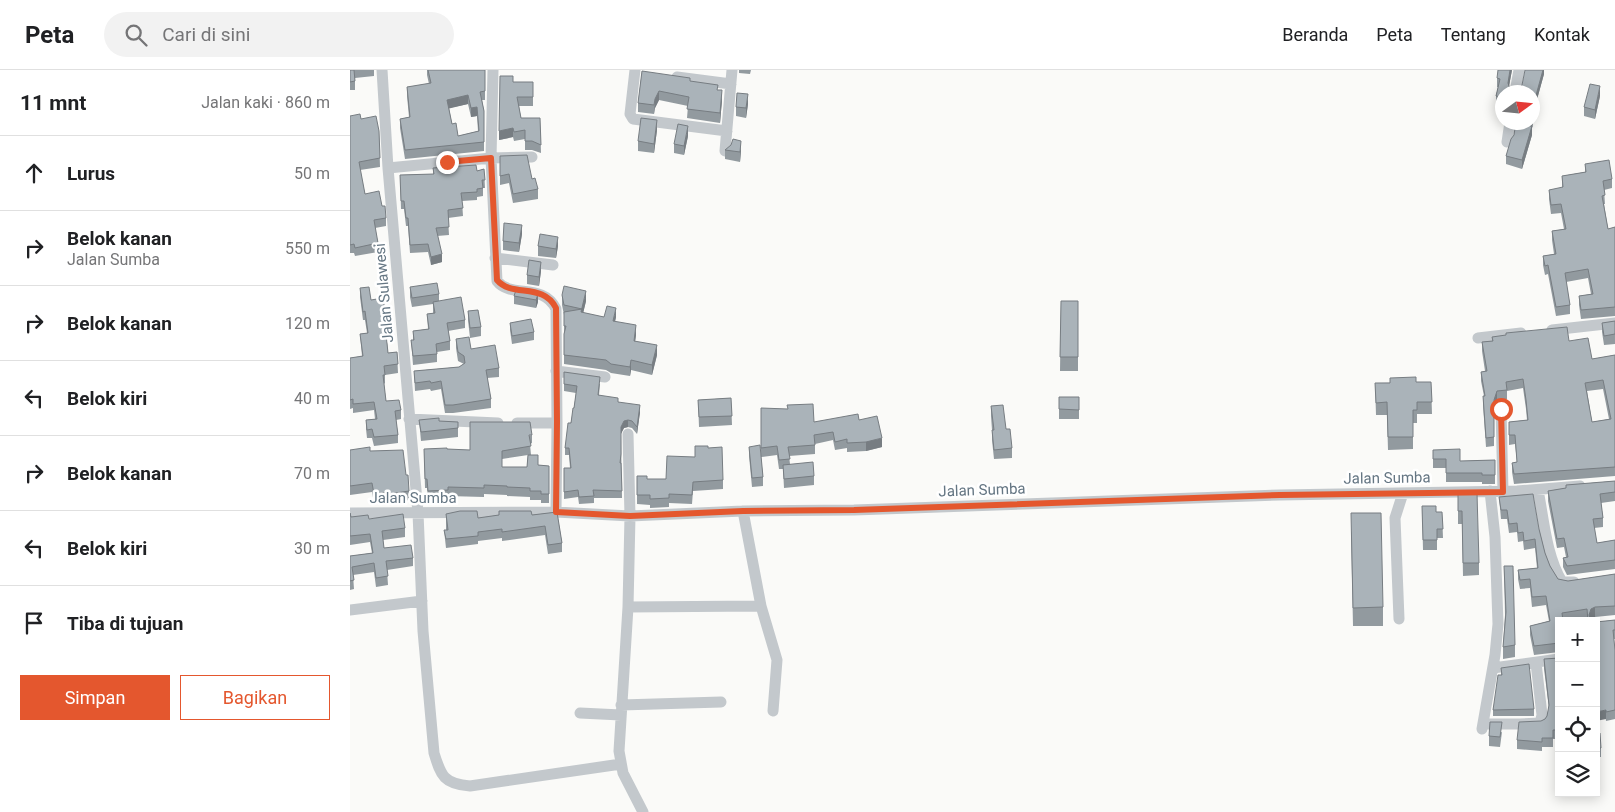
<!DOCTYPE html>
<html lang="id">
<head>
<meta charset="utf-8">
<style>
  :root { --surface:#fff; --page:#f2f2f2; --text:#202124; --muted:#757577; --line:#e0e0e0; --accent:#e4572e }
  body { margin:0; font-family:Roboto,sans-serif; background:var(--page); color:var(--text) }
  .controls { position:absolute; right:15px; bottom:15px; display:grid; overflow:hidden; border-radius:0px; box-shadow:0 2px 12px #0003 }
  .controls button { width:45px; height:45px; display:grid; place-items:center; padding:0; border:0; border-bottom:1px solid var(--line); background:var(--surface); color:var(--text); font:25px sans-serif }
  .compass { position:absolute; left:1145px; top:15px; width:45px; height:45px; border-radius:50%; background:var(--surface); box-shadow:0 2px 12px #0003; rotate:75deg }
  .stop { position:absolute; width:15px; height:15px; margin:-11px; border:4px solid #e4572e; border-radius:50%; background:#fff }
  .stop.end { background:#e4572e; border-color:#fff; box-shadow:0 1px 5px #0008 }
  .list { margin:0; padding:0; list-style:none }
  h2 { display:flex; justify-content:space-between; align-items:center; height:65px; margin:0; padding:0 20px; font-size:21px }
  h2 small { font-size:16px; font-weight:400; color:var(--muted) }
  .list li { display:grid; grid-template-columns:32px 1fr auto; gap:15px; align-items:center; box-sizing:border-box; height:75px; padding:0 20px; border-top:1px solid var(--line) }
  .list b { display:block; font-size:19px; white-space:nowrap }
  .list p { margin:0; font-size:16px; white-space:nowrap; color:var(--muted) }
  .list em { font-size:16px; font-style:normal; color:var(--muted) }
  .actions { display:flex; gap:10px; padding:15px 20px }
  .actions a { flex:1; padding:11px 0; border:1px solid var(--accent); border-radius:0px; text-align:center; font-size:18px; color:var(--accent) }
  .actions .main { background:var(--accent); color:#fff }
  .icon { flex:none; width:28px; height:28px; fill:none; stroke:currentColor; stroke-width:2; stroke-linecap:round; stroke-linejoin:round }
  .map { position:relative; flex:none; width:1265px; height:742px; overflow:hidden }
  header { display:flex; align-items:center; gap:30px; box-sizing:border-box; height:70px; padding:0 25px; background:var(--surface); border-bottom:1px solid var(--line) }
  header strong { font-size:24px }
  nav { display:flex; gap:28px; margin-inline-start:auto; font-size:18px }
  .search { width:350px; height:45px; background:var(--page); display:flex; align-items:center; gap:12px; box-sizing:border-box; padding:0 18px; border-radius:28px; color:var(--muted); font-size:19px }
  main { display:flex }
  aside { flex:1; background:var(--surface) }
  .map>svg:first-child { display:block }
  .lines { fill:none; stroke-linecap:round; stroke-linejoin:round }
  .minor { stroke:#c3c8cc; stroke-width:11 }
  .wall { fill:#929a9f; fill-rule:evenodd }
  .shaded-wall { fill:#777d82 }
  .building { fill:#aab3b9; stroke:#777d82; fill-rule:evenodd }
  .route { stroke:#e4572e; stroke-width:6 }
  .labels { text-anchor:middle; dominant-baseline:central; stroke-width:5; stroke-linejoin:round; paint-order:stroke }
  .street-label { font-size:15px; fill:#657683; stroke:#fff }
</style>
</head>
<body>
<header>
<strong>Peta</strong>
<div class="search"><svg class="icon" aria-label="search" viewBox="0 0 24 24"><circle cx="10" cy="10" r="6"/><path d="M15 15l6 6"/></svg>Cari di sini</div>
<nav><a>Beranda</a><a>Peta</a><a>Tentang</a><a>Kontak</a></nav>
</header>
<main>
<aside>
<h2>11 mnt<small>Jalan kaki · 860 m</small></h2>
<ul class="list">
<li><svg class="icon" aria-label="ahead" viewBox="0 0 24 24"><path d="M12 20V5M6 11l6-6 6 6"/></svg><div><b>Lurus</b></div><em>50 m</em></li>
<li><svg class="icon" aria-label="right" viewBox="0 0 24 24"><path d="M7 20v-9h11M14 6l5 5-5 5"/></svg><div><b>Belok kanan</b><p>Jalan Sumba</p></div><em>550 m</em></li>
<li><svg class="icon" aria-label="right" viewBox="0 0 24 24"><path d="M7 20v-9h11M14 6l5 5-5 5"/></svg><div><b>Belok kanan</b></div><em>120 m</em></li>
<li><svg class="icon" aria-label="left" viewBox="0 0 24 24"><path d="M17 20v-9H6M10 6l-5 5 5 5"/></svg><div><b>Belok kiri</b></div><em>40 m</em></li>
<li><svg class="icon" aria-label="right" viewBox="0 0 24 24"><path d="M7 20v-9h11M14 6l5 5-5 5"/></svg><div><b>Belok kanan</b></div><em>70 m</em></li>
<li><svg class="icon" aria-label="left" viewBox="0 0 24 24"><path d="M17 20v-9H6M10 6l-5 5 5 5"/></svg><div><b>Belok kiri</b></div><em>30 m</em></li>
<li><svg class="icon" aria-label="arrive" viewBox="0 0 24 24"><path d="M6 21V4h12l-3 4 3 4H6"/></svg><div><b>Tiba di tujuan</b></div></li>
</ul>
<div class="actions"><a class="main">Simpan</a><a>Bagikan</a></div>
</aside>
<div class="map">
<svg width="1265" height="742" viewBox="0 0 1265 742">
  <rect width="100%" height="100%" fill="#fafaf8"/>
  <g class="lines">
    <!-- minor -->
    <path class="minor" d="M 32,0 L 38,98 L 68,443 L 73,561 L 84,683 C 91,706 94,714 120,716 L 271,694
      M 143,0 L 141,88 L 182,87
      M 285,0 L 280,44 L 283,49 L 377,61
      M 327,7 L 381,14
      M 1165,22 L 1169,0
      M 1157,72 L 1160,52
      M 375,81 L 382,0
      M 38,98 L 141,88 L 147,211 C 161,229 193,212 206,239 L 207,353 L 206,442
      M 145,188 L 203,195
      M 1202,260 L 1265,253
      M 1128,268 L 1171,263
      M 206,301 L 255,307
      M 1151,339 L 1153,422
      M 59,349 L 148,353
      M 167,353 L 207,353
      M 278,364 L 280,446 L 278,537 L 269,681 L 273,703 L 293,742
      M 1188,420 C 1194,450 1196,485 1212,512 L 1224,512
      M 393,441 L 411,536 L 427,590 L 423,641
      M 0,443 L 206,442 L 280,446 L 393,441 L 504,440 L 930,425 L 1167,421 L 1230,416
      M 278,537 L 411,536
      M 0,540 L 72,531
      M 1049,549 L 1045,448 L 1053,423
      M 1143,598 L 1209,589
      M 271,635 L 371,632
      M 230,643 L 271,645
      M 1138,654 L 1170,654 L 1190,653 L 1192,645 L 1186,593
      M 1132,659 L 1145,585 L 1148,554 L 1145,467 L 1140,421"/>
  </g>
  <!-- wall -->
  <path class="wall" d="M 0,0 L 24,0 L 24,6 L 5,8 L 5,20 L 0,20 Z
    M 77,0 L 135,0 L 135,30 L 132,30 L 134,41 L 134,81 L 55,89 L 50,58 L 50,49 L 59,47 L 57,26 L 57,17 L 79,14 L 77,5 ZM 118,34 L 121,47 L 127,46 L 128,61 L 108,66 L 102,54 L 99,38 Z
    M 389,0 L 401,0 L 400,4 L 389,3 Z
    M 1162,0 L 1159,16 L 1160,19 L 1164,21 L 1168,20 L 1194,0 L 1194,4 L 1186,33 L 1186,38 L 1182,58 L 1182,65 L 1172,99 L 1156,94 L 1156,86 L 1164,65 L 1182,22 L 1152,22 L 1152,35 L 1146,34 L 1146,26 L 1148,17 L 1147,17 L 1147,8 Z
    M 292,1 L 340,11 L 368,20 L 372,30 L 370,53 L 337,48 L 338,36 L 309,30 L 305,38 L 304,44 L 288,42 L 288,33 Z
    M 163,12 L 183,12 L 183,36 L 169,36 L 171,48 L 190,48 L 191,83 L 182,80 L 175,80 L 175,69 L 164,71 L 163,67 L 149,70 Z
    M 1250,26 L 1245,49 L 1234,46 L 1234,37 Z
    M 398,34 L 396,48 L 386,46 L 386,37 Z
    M 0,46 L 11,49 L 29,61 L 30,97 L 10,100 L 15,124 L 32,136 L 36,148 L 36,156 L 25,158 L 28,173 L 28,182 L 5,186 L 4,183 L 0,183 Z
    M 307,60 L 304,83 L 288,81 L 288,71 Z
    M 338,66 L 334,85 L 324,83 L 324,74 Z
    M 375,80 L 391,80 L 390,92 L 375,89 Z
    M 150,86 L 182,109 L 188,119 L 188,129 L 163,133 L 159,113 L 150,115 Z
    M 1235,94 L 1262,109 L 1262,118 L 1254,120 L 1255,134 L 1254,134 L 1258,159 L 1265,157 L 1265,246 L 1231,249 L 1229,235 L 1229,226 L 1241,224 L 1238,208 L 1216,212 L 1220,235 L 1220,244 L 1206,246 L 1198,204 L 1195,205 L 1193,195 L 1193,186 L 1204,184 L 1202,170 L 1202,161 L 1214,159 L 1211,143 L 1201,144 L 1199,129 L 1199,120 L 1212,118 L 1212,106 L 1235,102 Z
    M 83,98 L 127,101 L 134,99 L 135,118 L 133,118 L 133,126 L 127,127 L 127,130 L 112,131 L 113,146 L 98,148 L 99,165 L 87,166 L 92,192 L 81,195 L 78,182 L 60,183 L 58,156 L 56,156 L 54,139 L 51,139 L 50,105 L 83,104 Z
    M 172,164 L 169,182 L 153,180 L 153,171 Z
    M 188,176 L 208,176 L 206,188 L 188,186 Z
    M 191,201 L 189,216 L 177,214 L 177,205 Z
    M 60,217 L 89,224 L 89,231 L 115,250 L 115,258 L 98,261 L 100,271 L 100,280 L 87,282 L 87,292 L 63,295 L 61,270 L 63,270 L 63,261 L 78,259 L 77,244 L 83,243 L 83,234 L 62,237 L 60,227 Z
    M 10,218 L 21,230 L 35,242 L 39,253 L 39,262 L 36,262 L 38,283 L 47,282 L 48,303 L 35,305 L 35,313 L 34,314 L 36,331 L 51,340 L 51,349 L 46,350 L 48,365 L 48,373 L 24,376 L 22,368 L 17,368 L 16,359 L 16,350 L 25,349 L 24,340 L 3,343 L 3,338 L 0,339 L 0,288 L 12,286 L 10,264 L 17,263 L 15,250 L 13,250 L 10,227 Z
    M 188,224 L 188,232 L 186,238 L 164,234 L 164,226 Z
    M 212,225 L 236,231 L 233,243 L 254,247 L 266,247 L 265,251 L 286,265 L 285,271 L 307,285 L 302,305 L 281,300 L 280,306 L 261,303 L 256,300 L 214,294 L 214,245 L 212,235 Z
    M 711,231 L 728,231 L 728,301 L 710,301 Z
    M 118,241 L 131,257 L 131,266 L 120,268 L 118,250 Z
    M 1265,251 L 1265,274 L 1254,275 L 1252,262 L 1252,253 Z
    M 160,253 L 184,262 L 184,270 L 162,274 L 160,260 Z
    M 1142,267 L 1219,271 L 1242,289 L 1265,285 L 1265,406 L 1164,414 L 1162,402 L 1162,393 L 1167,392 L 1165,374 L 1159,375 L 1159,352 L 1177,350 L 1176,339 L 1173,318 L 1157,321 L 1157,329 L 1147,330 L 1144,338 L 1144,376 L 1136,377 L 1133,335 L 1133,326 L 1134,326 L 1131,311 L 1131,302 L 1135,301 L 1132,281 L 1132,272 L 1142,271 ZM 1253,319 L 1259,349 L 1242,352 L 1237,321 Z
    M 106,269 L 149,298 L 149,307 L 137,308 L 141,329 L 141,338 L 103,343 L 95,343 L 91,319 L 81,321 L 80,319 L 65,321 L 64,301 L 109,297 L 114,294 L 108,291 L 106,278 Z
    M 214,302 L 250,314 L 249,325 L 268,332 L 290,342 L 287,364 L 282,358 L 278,357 L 274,358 L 271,363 L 272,428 L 244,428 L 244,433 L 229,434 L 228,427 L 214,429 L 214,398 L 220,398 L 219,385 L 215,385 L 215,378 L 224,338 L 226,323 L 214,321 Z
    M 1081,312 L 1082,344 L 1067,344 L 1067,353 L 1063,353 L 1063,379 L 1038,380 L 1037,345 L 1026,345 L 1025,313 Z
    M 709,327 L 729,327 L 729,349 L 709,349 Z
    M 381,328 L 382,355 L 349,357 L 348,330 Z
    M 641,336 L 662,378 L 662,388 L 644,389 L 642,370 L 642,360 L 641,346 Z
    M 411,338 L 464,352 L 509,350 L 532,377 L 516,381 L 497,382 L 497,378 L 485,380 L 483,370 L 465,374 L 465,384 L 439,386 L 440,394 L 464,406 L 464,415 L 434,418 L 433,399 L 429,399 L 427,385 L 411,387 L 413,407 L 413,416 L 402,417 L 399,386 L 399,377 L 411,385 Z
    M 69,350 L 89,351 L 108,352 L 108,367 L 71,371 Z
    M 182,365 L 182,373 L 180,374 L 181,385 L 188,395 L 199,396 L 199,433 L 191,433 L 191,430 L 180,430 L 180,427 L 157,426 L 157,425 L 134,424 L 134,427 L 98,426 L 98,429 L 78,430 L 77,418 L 75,418 L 74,379 L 120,380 ZM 178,385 L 177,397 L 152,397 L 152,389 Z
    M 345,376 L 358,378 L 373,410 L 373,419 L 343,421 L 342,434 L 319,433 L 319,437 L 300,438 L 300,435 L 287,434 L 287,406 L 297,409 L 316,409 L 345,387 Z
    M 0,380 L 20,381 L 56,405 L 59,421 L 59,430 L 39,433 L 39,430 L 24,433 L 22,422 L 0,425 Z
    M 1083,380 L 1110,391 L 1145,390 L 1145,414 L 1132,414 L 1132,412 L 1096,412 L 1096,398 L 1083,398 Z
    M 1265,411 L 1265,431 L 1251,433 L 1253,448 L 1253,457 L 1244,458 L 1247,473 L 1265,470 L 1265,499 L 1217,505 L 1213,497 L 1213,488 L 1216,487 L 1214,477 L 1207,478 L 1198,431 L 1198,421 L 1216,418 L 1216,415 Z
    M 1108,423 L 1129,493 L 1129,505 L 1113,506 L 1112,454 L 1108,454 Z
    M 1149,427 L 1189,459 L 1195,483 L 1200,496 L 1208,509 L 1218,511 L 1265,504 L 1265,545 L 1245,547 L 1241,548 L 1241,550 L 1242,551 L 1237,551 L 1237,548 L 1220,551 L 1209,551 L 1209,582 L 1184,585 L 1180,565 L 1180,556 L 1199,551 L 1196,535 L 1182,537 L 1180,518 L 1170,519 L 1168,509 L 1168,500 L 1187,498 L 1185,478 L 1174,480 L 1173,471 L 1168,472 L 1167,462 L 1159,463 L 1157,449 L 1151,449 Z
    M 1072,436 L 1086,442 L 1092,442 L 1093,468 L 1087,468 L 1087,480 L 1073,480 Z
    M 149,441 L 182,445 L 207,442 L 212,473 L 212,482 L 198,484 L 195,465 L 152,471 L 152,468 L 128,471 L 128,474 L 96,478 L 94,460 L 96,460 L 96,444 L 128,448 L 149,445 Z
    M 0,443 L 1,447 L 19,449 L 55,458 L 55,467 L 33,470 L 34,478 L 63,488 L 63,496 L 37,500 L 38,515 L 26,517 L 24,502 L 3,505 L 4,519 L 0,520 L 0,486 L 22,483 L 20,472 L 0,475 Z
    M 1001,461 L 1033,537 L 1033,556 L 1003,556 Z
    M 1154,496 L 1165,575 L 1165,587 L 1153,589 L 1153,577 L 1155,545 Z
    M 1265,550 L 1265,569 L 1264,569 L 1265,580 L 1265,649 L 1256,651 L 1246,552 Z
    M 1209,588 L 1209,669 L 1203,669 L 1203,677 L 1192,677 L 1192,681 L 1167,679 L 1167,670 L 1191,651 L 1195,649 L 1197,646 L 1199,638 L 1194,599 L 1194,589 Z
    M 1151,598 L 1184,639 L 1184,646 L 1143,646 L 1143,640 L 1151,605 Z
    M 1152,662 L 1150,677 L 1139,676 L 1139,666 Z
    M 1246,663 L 1251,678 L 1251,687 L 1246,687 Z"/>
  <!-- shaded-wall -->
  <path class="shaded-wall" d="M 1160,0 L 1162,0 L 1158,21 L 1158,13 Z
    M 1193,0 L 1194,0 L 1194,4 L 1186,33 L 1186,38 L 1182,58 L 1182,65 L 1172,99 L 1172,90 L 1181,52 L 1182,52 L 1182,45 L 1185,29 Z
    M 1250,16 L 1250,26 L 1245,49 L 1245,40 Z
    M 372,20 L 372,30 L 370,53 L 370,43 Z
    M 309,21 L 309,30 L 305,38 L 304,44 L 305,29 Z
    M 398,24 L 398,34 L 396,48 L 396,38 Z
    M 118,25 L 118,34 L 97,39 L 97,30 Z
    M 127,37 L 127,46 L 121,47 L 121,38 Z
    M 307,50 L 307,60 L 304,83 L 304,74 Z
    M 338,56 L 338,66 L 334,85 L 334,76 Z
    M 163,58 L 163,67 L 149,70 L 149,61 Z
    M 391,71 L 391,80 L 390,92 L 390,82 Z
    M 172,155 L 172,164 L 169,182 L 169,173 Z
    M 208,167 L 208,176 L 206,188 L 206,179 Z
    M 92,184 L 92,192 L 81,195 L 81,187 Z
    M 191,192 L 191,201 L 189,216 L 189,207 Z
    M 236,221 L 236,231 L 231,252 L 231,242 Z
    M 188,224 L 188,232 L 186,238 L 186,230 Z
    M 266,238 L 266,247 L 263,261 L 263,251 Z
    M 286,255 L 286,265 L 284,280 L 284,271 Z
    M 307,275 L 307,285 L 302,305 L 302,295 Z
    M 281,290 L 281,300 L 280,306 L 280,297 Z
    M 1147,321 L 1147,330 L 1144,339 L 1144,330 Z
    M 290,335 L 290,342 L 287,364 L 287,357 Z
    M 278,350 L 278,357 L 274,358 L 271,364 L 271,357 L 274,351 Z
    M 532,368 L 532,377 L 516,381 L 516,372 Z
    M 1245,537 L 1245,547 L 1241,548 L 1240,551 L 1239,545 L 1241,539 Z
    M 1256,640 L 1256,649 L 1246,651 L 1246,642 Z"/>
  <!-- building -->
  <path class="building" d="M 0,0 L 4,0 L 5,11 L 0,12 Z
    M 78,0 L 135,0 L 135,21 L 130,22 L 134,41 L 134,72 L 55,80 L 50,49 L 60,47 L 57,17 L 81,13 ZM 118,25 L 121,38 L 127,37 L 129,61 L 108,66 L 106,53 L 102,54 L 97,30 Z
    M 1148,0 L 1160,0 L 1158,13 L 1160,19 L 1164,21 L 1168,20 L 1172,15 L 1175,0 L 1193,0 L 1185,29 L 1186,30 L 1182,45 L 1182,22 L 1152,22 L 1152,27 L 1146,26 L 1150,9 L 1147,8 Z
    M 292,1 L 340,8 L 340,11 L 368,15 L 367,20 L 372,20 L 370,43 L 337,39 L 339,27 L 309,21 L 305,29 L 304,35 L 288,33 Z
    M 150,6 L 163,6 L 163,12 L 183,12 L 183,27 L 167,27 L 171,48 L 190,48 L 191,75 L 182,71 L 175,71 L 175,60 L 164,62 L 163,58 L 149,61 Z
    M 1240,14 L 1250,16 L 1245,40 L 1234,37 Z
    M 387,23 L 398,24 L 396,38 L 386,37 Z
    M 10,44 L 11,49 L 26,46 L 29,61 L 30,88 L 9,92 L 15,124 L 29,121 L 32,136 L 35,136 L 36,148 L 24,150 L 28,173 L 5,178 L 4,174 L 0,175 L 0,46 Z
    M 291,48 L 307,50 L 304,74 L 288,71 Z
    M 1166,52 L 1181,52 L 1180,56 L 1182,56 L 1172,90 L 1156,86 L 1161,69 L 1164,65 Z
    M 328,54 L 338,56 L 334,76 L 324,74 Z
    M 383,69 L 391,71 L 390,82 L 375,80 L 381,75 Z
    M 177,85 L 182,109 L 185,108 L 188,119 L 163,124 L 159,104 L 150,106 L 150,86 Z
    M 1259,90 L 1262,109 L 1253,111 L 1255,125 L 1252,126 L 1258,159 L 1265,157 L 1265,237 L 1231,240 L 1229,226 L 1243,224 L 1238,199 L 1215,203 L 1220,235 L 1206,237 L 1198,195 L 1195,196 L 1193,186 L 1206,184 L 1202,161 L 1216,159 L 1211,134 L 1201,135 L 1199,120 L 1213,117 L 1212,106 L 1236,102 L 1235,94 Z
    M 126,95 L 127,101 L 134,99 L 135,110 L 132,110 L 133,118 L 127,119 L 127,122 L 111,123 L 113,138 L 98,140 L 99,157 L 86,158 L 92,184 L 81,187 L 78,174 L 60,175 L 58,148 L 56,148 L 54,131 L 51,131 L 50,105 L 84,104 L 83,98 Z
    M 154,153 L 172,155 L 169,173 L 153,171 Z
    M 190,164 L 208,167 L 206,179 L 188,176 Z
    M 179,190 L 191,192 L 189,207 L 177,205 Z
    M 87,213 L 89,224 L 62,228 L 60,217 Z
    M 214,216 L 236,221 L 231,242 L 254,247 L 257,236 L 266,238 L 263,251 L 286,255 L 284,271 L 307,275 L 302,295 L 281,290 L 280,297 L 261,294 L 256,290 L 214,285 L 214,264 L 216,256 L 214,256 L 214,242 L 232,239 L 214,235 L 212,225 Z
    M 19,217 L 21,230 L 33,228 L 35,242 L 38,241 L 39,253 L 35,254 L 38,283 L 47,282 L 48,294 L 34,296 L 35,305 L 33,305 L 36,331 L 49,330 L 51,340 L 45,341 L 48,365 L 24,367 L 22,359 L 17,360 L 16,350 L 27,349 L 24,332 L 3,334 L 3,329 L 0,330 L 0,288 L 13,286 L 10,264 L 18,263 L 15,241 L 13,242 L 10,218 Z
    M 166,220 L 188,224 L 186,230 L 164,226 Z
    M 111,227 L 115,250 L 97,253 L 100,271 L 86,274 L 87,284 L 63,286 L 61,270 L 64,270 L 63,261 L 79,259 L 77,244 L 85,243 L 83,232 Z
    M 711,231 L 728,231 L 728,287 L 710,287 Z
    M 128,240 L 131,257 L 120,258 L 118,241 Z
    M 181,249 L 184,262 L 162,266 L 160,253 Z
    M 1265,251 L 1265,264 L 1254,266 L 1252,253 Z
    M 1217,257 L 1219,271 L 1238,268 L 1242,289 L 1265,285 L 1265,397 L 1164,404 L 1162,393 L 1167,392 L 1165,365 L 1159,365 L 1159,352 L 1178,350 L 1176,330 L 1173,309 L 1156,312 L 1157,320 L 1147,321 L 1144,330 L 1144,367 L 1136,368 L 1133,326 L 1135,326 L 1131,302 L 1137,301 L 1132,272 L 1143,271 L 1142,267 L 1156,265 L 1156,263 ZM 1253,310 L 1261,349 L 1242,352 L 1235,313 Z
    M 119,267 L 121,279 L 145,275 L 149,298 L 136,300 L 141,329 L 103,335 L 95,335 L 91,311 L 81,313 L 80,311 L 65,313 L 64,301 L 109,297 L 115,293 L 114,286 L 108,282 L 106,269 Z
    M 214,302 L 250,307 L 248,325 L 268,328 L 268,332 L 290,335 L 287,357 L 282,351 L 278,350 L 274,351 L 271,357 L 271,384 L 270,393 L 271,393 L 272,421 L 243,420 L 244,426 L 229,427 L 228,420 L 214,422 L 214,398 L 221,398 L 219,378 L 215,378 L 218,353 L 221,353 L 223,338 L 224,338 L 227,316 L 214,314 Z
    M 1066,307 L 1066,312 L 1081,312 L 1082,332 L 1067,332 L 1067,340 L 1063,340 L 1063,367 L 1038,367 L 1037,332 L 1026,333 L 1025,313 L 1040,313 L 1040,308 Z
    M 709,327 L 729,327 L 729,340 L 709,339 Z
    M 381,328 L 382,346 L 349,347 L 348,330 Z
    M 463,334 L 464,352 L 508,344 L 509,350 L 527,346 L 532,368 L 516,372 L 497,373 L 497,369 L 485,372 L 483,362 L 464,365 L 465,375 L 438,377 L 440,389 L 429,390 L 427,376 L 411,378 L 411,338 L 438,339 L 437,335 Z
    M 653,335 L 656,359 L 660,359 L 662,378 L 644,380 L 642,360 L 644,360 L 641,336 Z
    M 89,348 L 89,351 L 108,352 L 108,358 L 71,362 L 69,350 Z
    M 120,352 L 180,352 L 182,365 L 179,365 L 181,376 L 152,381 L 152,397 L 177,397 L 178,385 L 188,385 L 188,395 L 199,396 L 199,424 L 191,424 L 191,421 L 180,421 L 180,418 L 157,417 L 157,416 L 134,415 L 134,418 L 98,417 L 98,420 L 78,421 L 77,409 L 75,409 L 74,379 L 97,378 L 97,379 L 120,380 Z
    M 410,375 L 413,407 L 402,408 L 399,377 Z
    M 345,376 L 358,376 L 358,378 L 372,377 L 373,410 L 343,412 L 342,425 L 319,424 L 319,428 L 300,429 L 300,425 L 287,425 L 287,406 L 297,406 L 297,409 L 316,409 L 317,386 L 345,387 Z
    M 20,377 L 20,381 L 53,380 L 56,405 L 58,405 L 59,421 L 39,424 L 39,422 L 24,424 L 22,413 L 0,416 L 0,380 Z
    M 1110,379 L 1110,391 L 1145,390 L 1145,405 L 1132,405 L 1132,403 L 1096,403 L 1096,389 L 1083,389 L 1083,380 Z
    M 463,392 L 464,406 L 434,409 L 433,395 Z
    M 1265,411 L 1265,422 L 1250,424 L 1253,448 L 1243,449 L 1247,473 L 1265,470 L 1265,490 L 1217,496 L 1213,488 L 1218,487 L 1214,468 L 1207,469 L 1198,421 L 1216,418 L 1216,415 Z
    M 1108,423 L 1127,423 L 1129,493 L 1113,493 L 1112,441 L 1108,441 Z
    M 1183,424 L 1189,459 L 1195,483 L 1200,496 L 1208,509 L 1218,511 L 1265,504 L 1265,536 L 1245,537 L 1241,539 L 1239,545 L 1240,549 L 1242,551 L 1238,551 L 1237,539 L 1212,543 L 1213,551 L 1209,551 L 1209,573 L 1184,576 L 1180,556 L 1200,551 L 1196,526 L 1182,527 L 1180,509 L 1170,510 L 1168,500 L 1188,498 L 1185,469 L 1174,471 L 1173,462 L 1168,463 L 1167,453 L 1159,454 L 1157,440 L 1151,440 L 1149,427 Z
    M 1072,436 L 1086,436 L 1086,442 L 1092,442 L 1093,459 L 1087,459 L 1087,470 L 1073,470 Z
    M 110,441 L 127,441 L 128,448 L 149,445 L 149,441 L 181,441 L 182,445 L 207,442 L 212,473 L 198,475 L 195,456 L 152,462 L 152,459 L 128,462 L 128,466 L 96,469 L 94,460 L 98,460 L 96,444 Z
    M 0,443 L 1,447 L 18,445 L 19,449 L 53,444 L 55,458 L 32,461 L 34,478 L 61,475 L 63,488 L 36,491 L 38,506 L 26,508 L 24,493 L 2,497 L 4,510 L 0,511 L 0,486 L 23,483 L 20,464 L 0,466 Z
    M 1001,443 L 1031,443 L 1033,537 L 1003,538 Z
    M 1154,496 L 1163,496 L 1165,575 L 1153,577 L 1156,542 Z
    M 1265,550 L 1265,560 L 1263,560 L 1265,580 L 1265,640 L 1256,642 L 1256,640 L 1246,642 L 1246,552 Z
    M 1209,588 L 1209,660 L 1203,660 L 1203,668 L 1192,668 L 1192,672 L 1167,670 L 1169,652 L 1191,651 L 1195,649 L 1197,646 L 1199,635 L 1194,589 Z
    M 1179,594 L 1184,639 L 1143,640 L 1148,605 L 1152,605 L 1151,598 Z
    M 1140,652 L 1152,652 L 1150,667 L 1139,666 Z
    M 1246,663 L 1250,663 L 1251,678 L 1246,678 Z"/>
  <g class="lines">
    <!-- route -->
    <path class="route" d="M 97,92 L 141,88 L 147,210 C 162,228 193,212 206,238 L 207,352 L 206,442 L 280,446 L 393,441 L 504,440 L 930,425 L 1153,422 L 1151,339"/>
  </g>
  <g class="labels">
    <!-- street labels -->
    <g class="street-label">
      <text transform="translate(34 223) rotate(-95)">Jalan Sulawesi</text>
      <text transform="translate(1037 408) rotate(-1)">Jalan Sumba</text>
      <text transform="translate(632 420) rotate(-2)">Jalan Sumba</text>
      <text x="63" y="428">Jalan Sumba</text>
    </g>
  </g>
</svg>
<div class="controls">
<button>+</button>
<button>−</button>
<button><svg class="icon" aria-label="locate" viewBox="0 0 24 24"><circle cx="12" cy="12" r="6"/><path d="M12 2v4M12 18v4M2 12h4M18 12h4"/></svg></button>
<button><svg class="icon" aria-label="layers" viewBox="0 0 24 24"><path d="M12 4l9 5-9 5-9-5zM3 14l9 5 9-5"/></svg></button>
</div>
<svg class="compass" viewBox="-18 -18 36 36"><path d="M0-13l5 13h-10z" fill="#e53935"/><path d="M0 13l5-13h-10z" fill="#757577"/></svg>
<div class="stop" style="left:1151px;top:339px"></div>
<div class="stop end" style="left:97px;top:92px"></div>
</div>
</main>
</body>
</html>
